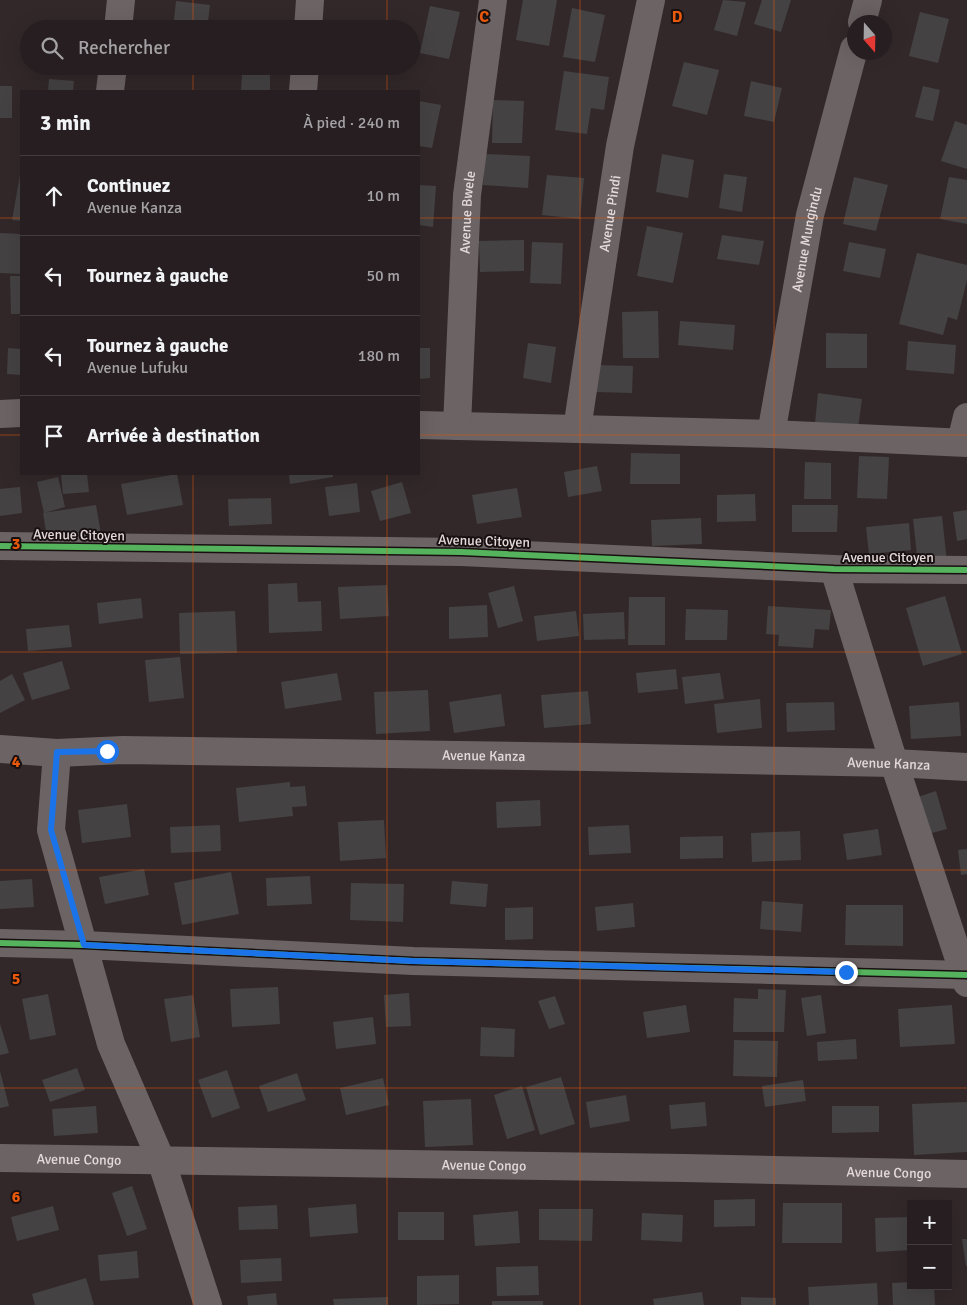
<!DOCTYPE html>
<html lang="fr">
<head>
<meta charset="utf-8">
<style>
  :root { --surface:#261e20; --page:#2e2729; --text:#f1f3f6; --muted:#a4a2a5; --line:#423c3e }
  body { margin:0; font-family:Signika,sans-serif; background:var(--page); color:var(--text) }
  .controls { position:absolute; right:15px; bottom:15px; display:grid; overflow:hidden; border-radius:0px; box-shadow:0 5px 20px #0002 }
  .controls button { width:45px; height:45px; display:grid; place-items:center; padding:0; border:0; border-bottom:1px solid var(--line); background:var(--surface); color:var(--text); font:25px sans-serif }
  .compass { position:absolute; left:847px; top:15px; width:45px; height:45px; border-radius:50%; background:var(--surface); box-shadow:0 5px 20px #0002; rotate:160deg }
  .stop { position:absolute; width:15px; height:15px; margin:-11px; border:4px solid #1a73e8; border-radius:50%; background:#fff }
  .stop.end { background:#1a73e8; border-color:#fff; box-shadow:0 1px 5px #0008 }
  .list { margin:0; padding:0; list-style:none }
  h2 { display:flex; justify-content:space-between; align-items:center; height:65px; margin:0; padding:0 20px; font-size:21px }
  h2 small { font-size:16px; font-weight:400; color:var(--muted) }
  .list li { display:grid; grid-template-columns:32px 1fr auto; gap:15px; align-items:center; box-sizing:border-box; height:80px; padding:0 20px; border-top:1px solid var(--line) }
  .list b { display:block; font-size:19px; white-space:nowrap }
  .list p { margin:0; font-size:16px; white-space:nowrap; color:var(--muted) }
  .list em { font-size:16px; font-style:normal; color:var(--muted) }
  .icon { flex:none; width:28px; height:28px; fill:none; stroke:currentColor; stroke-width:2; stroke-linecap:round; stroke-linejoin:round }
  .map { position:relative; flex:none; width:967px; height:1305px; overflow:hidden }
  .search { position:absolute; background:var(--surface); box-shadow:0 5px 20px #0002; left:20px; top:20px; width:400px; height:55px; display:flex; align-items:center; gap:12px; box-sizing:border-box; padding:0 18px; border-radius:28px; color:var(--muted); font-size:19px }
  .panel { position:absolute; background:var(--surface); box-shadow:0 5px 20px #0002; left:20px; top:90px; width:400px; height:385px; border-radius:0px }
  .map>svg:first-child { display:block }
  .building { fill:#444243 }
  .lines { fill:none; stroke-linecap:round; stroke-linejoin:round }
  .minor { stroke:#6b6364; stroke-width:28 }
  .cycleway-casing { stroke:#181010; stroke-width:9 }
  .cycleway { stroke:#56b35d; stroke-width:6 }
  .route { stroke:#1a73e8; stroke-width:6 }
  .grid { fill:none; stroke:#e8590c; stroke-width:1; stroke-opacity:0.55 }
  .labels { text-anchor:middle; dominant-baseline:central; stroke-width:4; stroke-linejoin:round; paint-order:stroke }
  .street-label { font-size:14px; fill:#e5d9da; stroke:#181010 }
  .grid-label { font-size:16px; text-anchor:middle; font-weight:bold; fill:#e8590c; stroke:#181010; stroke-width:4; stroke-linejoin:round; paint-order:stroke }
</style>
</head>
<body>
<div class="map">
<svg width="967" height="1305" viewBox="0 0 967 1305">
  <rect width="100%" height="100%" fill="#32282a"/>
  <!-- building -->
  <path class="building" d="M 523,0 L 557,0 L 549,46 L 516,40 Z
    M 723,0 L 746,2 L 737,36 L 714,30 Z
    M 762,0 L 791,0 L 781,32 L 754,24 Z
    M 176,1 L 210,5 L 207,29 L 173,29 Z
    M 430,6 L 460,12 L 449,59 L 420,53 Z
    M 572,8 L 605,15 L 595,62 L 563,57 Z
    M 920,12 L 949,19 L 938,63 L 909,56 Z
    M 684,62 L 719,70 L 707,115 L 672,106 Z
    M 564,71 L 609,77 L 604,110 L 591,108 L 587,134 L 555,130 Z
    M 242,74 L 270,75 L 270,91 L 241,91 Z
    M 49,79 L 74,81 L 73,91 L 48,91 Z
    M 751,81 L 782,88 L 774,122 L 744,116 Z
    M 0,86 L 12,86 L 12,118 L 0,118 Z
    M 923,86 L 940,90 L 933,121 L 915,117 Z
    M 493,100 L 524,101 L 522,143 L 492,143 Z
    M 419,101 L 441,105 L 432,148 L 419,146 Z
    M 955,121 L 967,125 L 967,169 L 941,161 Z
    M 485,154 L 530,156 L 528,188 L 483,185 Z
    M 662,154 L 694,160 L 688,198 L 656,192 Z
    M 724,174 L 747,177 L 742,212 L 719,208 Z
    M 20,175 L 21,175 L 21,221 L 12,220 Z
    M 547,175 L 584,178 L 580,219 L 542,215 Z
    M 854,177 L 888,185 L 876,231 L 843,224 Z
    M 949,177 L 967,180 L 967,224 L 940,219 Z
    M 419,185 L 436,186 L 433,227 L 419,225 Z
    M 647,226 L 683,233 L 673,283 L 637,276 Z
    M 0,233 L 21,234 L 21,274 L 0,273 Z
    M 722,235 L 764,241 L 759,265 L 717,259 Z
    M 524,240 L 524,271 L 480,272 L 479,241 Z
    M 532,242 L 563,243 L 561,284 L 530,283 Z
    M 849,242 L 886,249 L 880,278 L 843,271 Z
    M 917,253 L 967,265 L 967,280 L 957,320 L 948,317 L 943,335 L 899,324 Z
    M 10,276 L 21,276 L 21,314 L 11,314 Z
    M 658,311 L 659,358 L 623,358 L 622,312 Z
    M 680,321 L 735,325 L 733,350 L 678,345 Z
    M 826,333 L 867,334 L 867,368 L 826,368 Z
    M 908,341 L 956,345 L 954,374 L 906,370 Z
    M 528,343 L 556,347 L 551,383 L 523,378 Z
    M 8,348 L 21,349 L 21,375 L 7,374 Z
    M 419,348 L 430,348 L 430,378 L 419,379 Z
    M 597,365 L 633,366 L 632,393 L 597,392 Z
    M 818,393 L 862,399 L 858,428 L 815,423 Z
    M 631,453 L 680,454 L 680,484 L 630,484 Z
    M 859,456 L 889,457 L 887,499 L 857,498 Z
    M 805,462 L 831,463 L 831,499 L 804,499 Z
    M 597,466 L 602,491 L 568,497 L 564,472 Z
    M 61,474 L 87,474 L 89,492 L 63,494 Z
    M 177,474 L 183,505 L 127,515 L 121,484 Z
    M 289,474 L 333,474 L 333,477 L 290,484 Z
    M 58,477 L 65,507 L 44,513 L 37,482 Z
    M 402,482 L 411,513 L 380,521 L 371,491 Z
    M 357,483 L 360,512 L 329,516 L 325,487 Z
    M 20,487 L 22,513 L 0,516 L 0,489 Z
    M 517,488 L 522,517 L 477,524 L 472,495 Z
    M 755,494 L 756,521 L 717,522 L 717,495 Z
    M 271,498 L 272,524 L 229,526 L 228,499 Z
    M 96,505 L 101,534 L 48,543 L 43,513 Z
    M 792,505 L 838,505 L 837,532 L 792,532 Z
    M 967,510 L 967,539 L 957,541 L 953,512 Z
    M 942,516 L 947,562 L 918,565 L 913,519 Z
    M 701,518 L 702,544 L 652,546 L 651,520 Z
    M 909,523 L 911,550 L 869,554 L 866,527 Z
    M 297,583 L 298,602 L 321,601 L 322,631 L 269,633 L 268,584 Z
    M 387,585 L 389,616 L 340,619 L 338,587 Z
    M 514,586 L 523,621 L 498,628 L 488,593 Z
    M 945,596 L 962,654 L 923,666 L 906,608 Z
    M 629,597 L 665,597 L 665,645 L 628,645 Z
    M 141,598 L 143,618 L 99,624 L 97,603 Z
    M 487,605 L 488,637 L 449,639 L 449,607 Z
    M 768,606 L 831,610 L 829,630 L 815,629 L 813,648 L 778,646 L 779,635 L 766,634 Z
    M 686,609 L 728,610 L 727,640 L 685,640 Z
    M 235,611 L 237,653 L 180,654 L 179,613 Z
    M 576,611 L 579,636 L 537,641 L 534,616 Z
    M 624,612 L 625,639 L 584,640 L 583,614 Z
    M 69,625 L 72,647 L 28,651 L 26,629 Z
    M 180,657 L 184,698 L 149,702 L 145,660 Z
    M 62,661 L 70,689 L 32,700 L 23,673 Z
    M 676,669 L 678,689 L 638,693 L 636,673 Z
    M 337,673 L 342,700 L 285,709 L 281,682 Z
    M 720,673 L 724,699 L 685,704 L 682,677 Z
    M 12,674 L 25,700 L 0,713 L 0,681 Z
    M 428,690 L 430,731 L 376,734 L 374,692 Z
    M 588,691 L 591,724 L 544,728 L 541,695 Z
    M 501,694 L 505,726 L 454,733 L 449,702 Z
    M 760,699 L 762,728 L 717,733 L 714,704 Z
    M 834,702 L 835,730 L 787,732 L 786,703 Z
    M 959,702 L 961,736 L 911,739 L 909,706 Z
    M 290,782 L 290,787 L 305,786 L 307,806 L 292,807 L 293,816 L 239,822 L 236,788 Z
    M 936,791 L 947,829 L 928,834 L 918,797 Z
    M 540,800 L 541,826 L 497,828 L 496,802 Z
    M 127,804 L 131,837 L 82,843 L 78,810 Z
    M 384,820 L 386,858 L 340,861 L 338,822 Z
    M 220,825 L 221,851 L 171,853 L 170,827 Z
    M 629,825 L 631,853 L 589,855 L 588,827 Z
    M 878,829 L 882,855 L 847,860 L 843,834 Z
    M 800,831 L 801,860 L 752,862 L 751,833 Z
    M 723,836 L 723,858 L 680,859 L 680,837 Z
    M 967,849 L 967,874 L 961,875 L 958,850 Z
    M 144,869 L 149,895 L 105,904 L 99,877 Z
    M 231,872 L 239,914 L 182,925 L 174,883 Z
    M 310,876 L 312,904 L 267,906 L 266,878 Z
    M 32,879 L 34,907 L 0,909 L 0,881 Z
    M 452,881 L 488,884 L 486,907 L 450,904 Z
    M 351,883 L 404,884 L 403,922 L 350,920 Z
    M 762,901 L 803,904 L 801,932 L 760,929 Z
    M 633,903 L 635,927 L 597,931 L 595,907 Z
    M 846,905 L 903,905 L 903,946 L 845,945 Z
    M 533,907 L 533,939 L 505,940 L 505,908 Z
    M 278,987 L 280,1024 L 232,1027 L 230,989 Z
    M 758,989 L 786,990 L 784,1032 L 733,1032 L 734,998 L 758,999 Z
    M 409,993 L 411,1026 L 386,1027 L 384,995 Z
    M 48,994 L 56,1035 L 30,1040 L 22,999 Z
    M 193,995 L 200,1037 L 171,1042 L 164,999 Z
    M 821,995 L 826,1033 L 807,1036 L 801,998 Z
    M 555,996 L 565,1024 L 549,1029 L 538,1001 Z
    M 686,1005 L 690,1032 L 647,1038 L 643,1012 Z
    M 952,1005 L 955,1044 L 900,1047 L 898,1009 Z
    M 373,1017 L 376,1044 L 336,1049 L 333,1022 Z
    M 0,1024 L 9,1053 L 0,1055 Z
    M 481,1027 L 515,1029 L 514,1057 L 480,1056 Z
    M 856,1039 L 857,1059 L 818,1061 L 817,1042 Z
    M 734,1040 L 778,1041 L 777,1077 L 733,1076 Z
    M 77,1068 L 85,1090 L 50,1102 L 42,1080 Z
    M 227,1070 L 240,1108 L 212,1118 L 198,1080 Z
    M 0,1071 L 9,1106 L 0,1108 Z
    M 297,1073 L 306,1100 L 268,1112 L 259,1086 Z
    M 561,1077 L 575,1124 L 540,1135 L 526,1087 Z
    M 383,1078 L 389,1105 L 346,1115 L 340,1088 Z
    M 803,1080 L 806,1101 L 765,1107 L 762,1086 Z
    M 522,1086 L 535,1130 L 507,1139 L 494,1095 Z
    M 626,1095 L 630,1121 L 590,1128 L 586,1102 Z
    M 471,1099 L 473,1145 L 425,1147 L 423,1101 Z
    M 705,1102 L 707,1126 L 671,1129 L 669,1105 Z
    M 967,1102 L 967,1152 L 914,1155 L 912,1104 Z
    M 96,1106 L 98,1133 L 54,1136 L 52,1109 Z
    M 832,1106 L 879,1106 L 879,1132 L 832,1133 Z
    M 132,1186 L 147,1229 L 127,1236 L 112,1193 Z
    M 755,1199 L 755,1226 L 714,1227 L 714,1200 Z
    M 783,1203 L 842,1203 L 842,1243 L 782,1243 Z
    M 356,1204 L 358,1233 L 310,1237 L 308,1208 Z
    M 277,1205 L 278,1229 L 239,1230 L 238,1207 Z
    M 53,1206 L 59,1230 L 17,1241 L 11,1217 Z
    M 539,1209 L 593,1209 L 592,1241 L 539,1240 Z
    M 518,1211 L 520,1243 L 475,1246 L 473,1215 Z
    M 398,1212 L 444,1212 L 444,1240 L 398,1240 Z
    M 642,1213 L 683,1215 L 682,1242 L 641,1240 Z
    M 911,1217 L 911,1250 L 876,1252 L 875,1218 Z
    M 962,1239 L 967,1239 L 967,1266 L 966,1266 Z
    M 137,1251 L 139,1278 L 100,1281 L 98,1255 Z
    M 281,1258 L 282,1281 L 241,1283 L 240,1260 Z
    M 538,1266 L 539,1295 L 497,1296 L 496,1267 Z
    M 459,1275 L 459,1304 L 417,1305 L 417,1276 Z
    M 86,1278 L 94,1305 L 35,1305 L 32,1294 Z
    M 911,1282 L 911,1286 L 934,1286 L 935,1305 L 893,1305 L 892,1283 Z
    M 877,1283 L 878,1305 L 809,1305 L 808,1287 Z
    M 702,1292 L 704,1305 L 654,1305 L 653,1299 Z
    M 276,1293 L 277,1305 L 248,1305 L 247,1296 Z
    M 388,1297 L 388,1305 L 334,1305 L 333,1299 Z
    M 741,1297 L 776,1298 L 776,1305 L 741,1305 Z
    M 492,1301 L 543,1301 L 543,1305 L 492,1305 Z"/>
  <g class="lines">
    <!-- minor -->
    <g class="minor">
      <path d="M 862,22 L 868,0"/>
      <path d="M 118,29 L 121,0"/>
      <path d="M 308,29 L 310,0"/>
      <path d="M 110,91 L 113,66"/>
      <path d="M 303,91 L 305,66"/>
      <path d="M 0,414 L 21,413"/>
      <path d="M 419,425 L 771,434 L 967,443"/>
      <path id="s1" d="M 457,426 L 467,195 L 493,0"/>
      <path id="s2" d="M 577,429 L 620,146 L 651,0"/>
      <path id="s3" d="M 771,434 L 810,215 L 854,49"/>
      <path d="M 961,442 L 967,417"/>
      <path d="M 0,546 L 461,552 L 834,569 L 967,570"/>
      <path d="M 834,569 L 894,763 L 967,983"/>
      <path id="s4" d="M 0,749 L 57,753 L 123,750 L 588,757 L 894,763 L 967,767"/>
      <path d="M 57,753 L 51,830 L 111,1044 L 161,1160 L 208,1305"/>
      <path d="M 0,943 L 84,945 L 413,961 L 967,975"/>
      <path id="s5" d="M 0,1158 L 685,1168 L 967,1174"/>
    </g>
    <!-- cycleway casing -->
    <g class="cycleway-casing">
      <path id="cycleway" d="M 0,546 L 461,552 L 834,569 L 967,570
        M 0,943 L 84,945 L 413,961 L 967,975"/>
    </g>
    <!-- cycleway -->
    <use href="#cycleway" class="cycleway"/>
  </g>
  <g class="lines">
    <!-- route -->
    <path class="route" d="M 107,751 L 57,752 L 51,830 L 84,945 L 413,961 L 846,972"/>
  </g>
  <!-- grid -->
  <path class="grid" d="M 193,0 L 193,29M 387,0 L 387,29M 580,0 L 580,1305M 774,0 L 774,1305M 193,66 L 193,91M 387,66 L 387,91M 0,218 L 21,218M 419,218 L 967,218M 0,435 L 21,435M 419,435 L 967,435M 193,474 L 193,1305M 387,474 L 387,1305M 0,652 L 967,652M 0,870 L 967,870M 0,1088 L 967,1088"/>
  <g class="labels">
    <!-- street labels -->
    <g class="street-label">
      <text stroke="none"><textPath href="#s1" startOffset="214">Avenue Bwele</textPath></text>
      <text stroke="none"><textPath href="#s2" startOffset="218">Avenue Pindi</textPath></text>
      <text stroke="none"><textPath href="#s3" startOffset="198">Avenue Mungindu</textPath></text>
      <text transform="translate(79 535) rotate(1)">Avenue Citoyen</text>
      <text transform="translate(484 541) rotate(2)">Avenue Citoyen</text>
      <text x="888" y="557">Avenue Citoyen</text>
      <text stroke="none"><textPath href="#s4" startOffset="484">Avenue Kanza</textPath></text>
      <text stroke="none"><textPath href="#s4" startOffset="889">Avenue Kanza</textPath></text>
      <text stroke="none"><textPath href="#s5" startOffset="79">Avenue Congo</textPath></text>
      <text stroke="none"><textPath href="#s5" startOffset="484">Avenue Congo</textPath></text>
      <text stroke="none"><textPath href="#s5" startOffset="889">Avenue Congo</textPath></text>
    </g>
  </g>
  <g class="grid-label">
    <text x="484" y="22">C</text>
    <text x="677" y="22">D</text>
    <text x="16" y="549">3</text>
    <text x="16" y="767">4</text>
    <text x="16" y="984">5</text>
    <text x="16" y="1202">6</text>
  </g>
</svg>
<div class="controls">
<button>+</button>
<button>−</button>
</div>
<svg class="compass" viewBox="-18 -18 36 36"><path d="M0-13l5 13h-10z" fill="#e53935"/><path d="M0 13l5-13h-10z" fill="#a4a2a5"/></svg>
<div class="stop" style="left:107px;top:751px"></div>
<div class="stop end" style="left:846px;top:972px"></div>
<div class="search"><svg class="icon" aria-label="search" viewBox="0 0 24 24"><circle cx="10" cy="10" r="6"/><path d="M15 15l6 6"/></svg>Rechercher</div>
<section class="panel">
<h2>3 min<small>À pied · 240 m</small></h2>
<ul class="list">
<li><svg class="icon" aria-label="ahead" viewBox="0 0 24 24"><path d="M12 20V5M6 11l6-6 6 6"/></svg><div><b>Continuez</b><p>Avenue Kanza</p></div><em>10 m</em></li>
<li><svg class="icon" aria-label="left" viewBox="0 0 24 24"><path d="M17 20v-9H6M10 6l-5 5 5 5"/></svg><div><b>Tournez à gauche</b></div><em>50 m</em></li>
<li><svg class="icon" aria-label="left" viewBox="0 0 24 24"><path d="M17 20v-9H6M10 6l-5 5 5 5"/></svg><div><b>Tournez à gauche</b><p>Avenue Lufuku</p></div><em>180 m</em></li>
<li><svg class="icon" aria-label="arrive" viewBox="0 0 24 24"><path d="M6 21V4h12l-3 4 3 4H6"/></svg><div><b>Arrivée à destination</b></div></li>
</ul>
</section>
</div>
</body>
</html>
